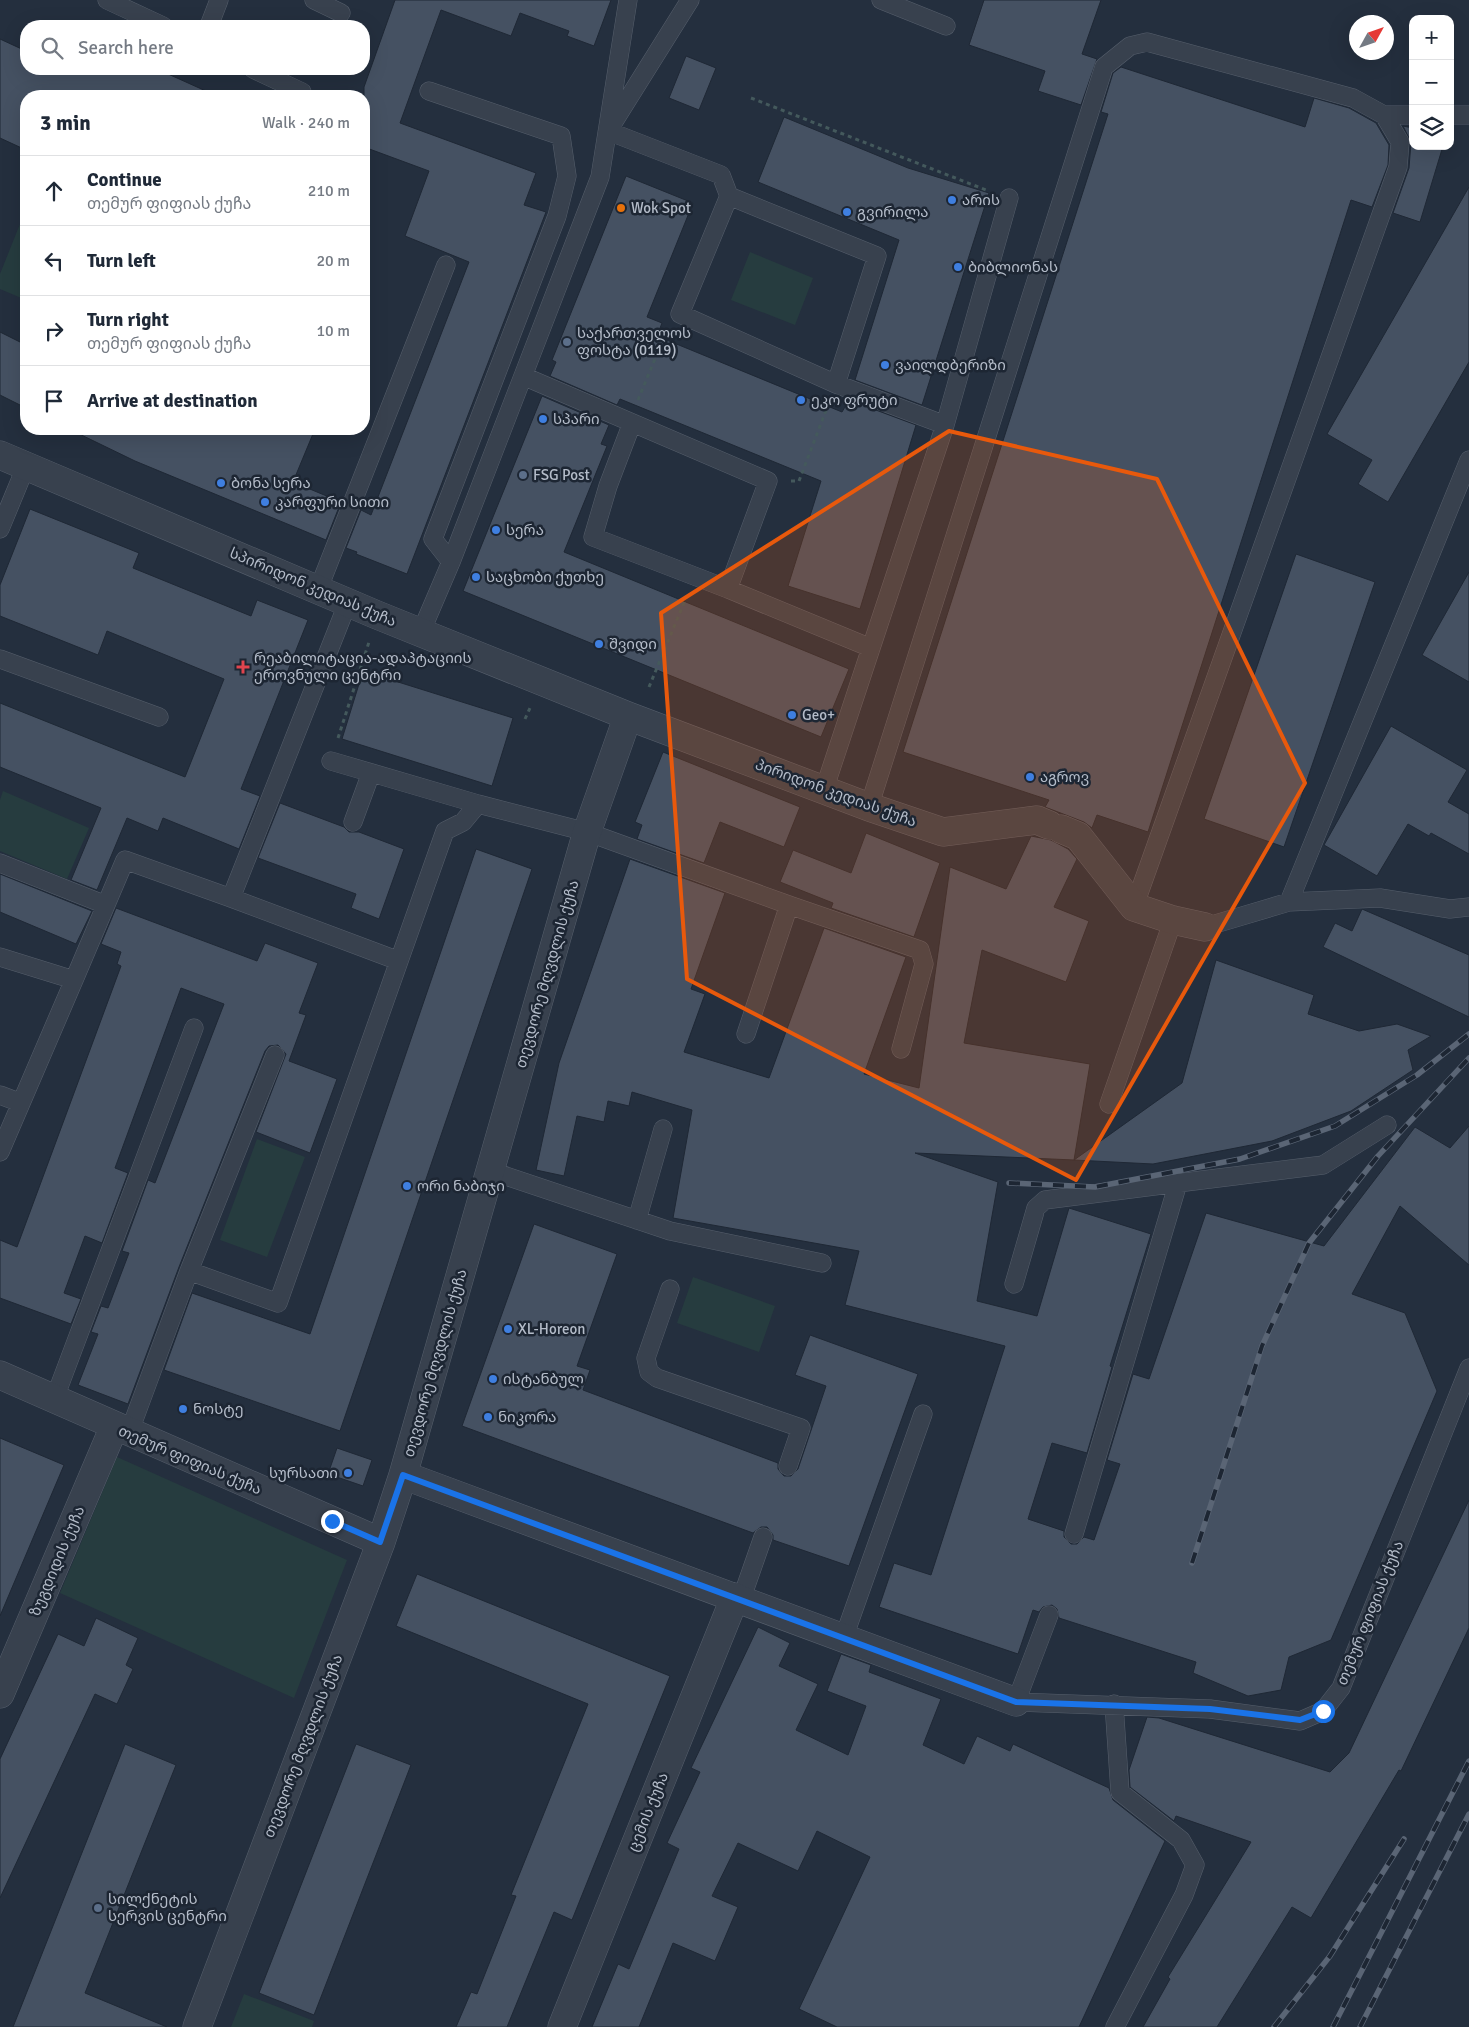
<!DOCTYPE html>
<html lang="en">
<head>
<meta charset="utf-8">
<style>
  :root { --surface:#fff; --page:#f6f6f7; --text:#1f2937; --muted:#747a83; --line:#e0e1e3 }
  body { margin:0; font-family:Signika,"Noto Sans Georgian",sans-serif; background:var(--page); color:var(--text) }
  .controls { position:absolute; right:15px; top:15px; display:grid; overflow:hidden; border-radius:10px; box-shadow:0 5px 20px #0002 }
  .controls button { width:45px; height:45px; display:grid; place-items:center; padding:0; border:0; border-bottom:1px solid var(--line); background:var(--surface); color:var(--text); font:25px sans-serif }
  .compass { position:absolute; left:1349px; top:15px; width:45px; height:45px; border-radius:50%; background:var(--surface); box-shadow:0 5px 20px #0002; rotate:50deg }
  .stop { position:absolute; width:15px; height:15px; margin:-11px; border:4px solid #1a73e8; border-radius:50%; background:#fff }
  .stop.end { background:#1a73e8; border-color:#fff; box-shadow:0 1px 5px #0008 }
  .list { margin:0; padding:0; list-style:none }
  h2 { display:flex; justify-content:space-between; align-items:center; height:65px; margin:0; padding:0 20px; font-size:21px }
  h2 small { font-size:16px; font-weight:400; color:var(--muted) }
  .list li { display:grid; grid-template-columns:32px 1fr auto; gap:15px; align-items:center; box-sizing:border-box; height:70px; padding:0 20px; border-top:1px solid var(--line) }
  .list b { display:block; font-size:19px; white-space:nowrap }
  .list p { margin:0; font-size:16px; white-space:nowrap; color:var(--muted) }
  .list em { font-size:16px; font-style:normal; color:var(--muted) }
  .icon { flex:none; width:28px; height:28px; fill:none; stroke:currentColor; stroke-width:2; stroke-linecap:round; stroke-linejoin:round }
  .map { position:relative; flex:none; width:1469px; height:2027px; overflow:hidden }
  .search { position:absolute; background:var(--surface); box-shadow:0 5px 20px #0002; left:20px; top:20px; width:350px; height:55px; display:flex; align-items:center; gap:12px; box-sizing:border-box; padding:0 18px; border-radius:20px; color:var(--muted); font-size:19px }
  .panel { position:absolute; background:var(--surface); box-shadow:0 5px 20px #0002; left:20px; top:90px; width:350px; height:345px; border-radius:20px }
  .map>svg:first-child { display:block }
  .green { fill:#263c3f }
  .building { fill:#455162; stroke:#1f2835 }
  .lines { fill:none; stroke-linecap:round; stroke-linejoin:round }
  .service-casing { stroke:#565f6c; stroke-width:19 }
  .minor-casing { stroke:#565f6c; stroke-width:29 }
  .path { stroke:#44595c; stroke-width:3; stroke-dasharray:4 4; stroke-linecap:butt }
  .service { stroke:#38414e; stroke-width:18 }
  .minor { stroke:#38414e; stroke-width:28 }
  .rail-casing { stroke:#5a6575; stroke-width:5.5 }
  .rail { stroke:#1d2633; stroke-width:4; stroke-dasharray:11; stroke-linecap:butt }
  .route { stroke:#1a73e8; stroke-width:6 }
  .marked { fill:#e8590c; fill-opacity:0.2; stroke:#e8590c; stroke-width:4; stroke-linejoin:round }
  .shop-dot { fill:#3f7fe0; stroke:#1d2633; stroke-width:2 }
  .food-dot { fill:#e8710a; stroke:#1d2633; stroke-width:2 }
  .service-dot { fill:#5c6f8a; stroke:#1d2633; stroke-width:2 }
  .health-dot { fill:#e0444e; stroke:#1d2633; stroke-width:2 }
  .labels { text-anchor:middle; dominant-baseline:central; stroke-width:5; stroke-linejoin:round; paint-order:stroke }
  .poi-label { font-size:15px; fill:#b4bcc9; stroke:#1d2633; text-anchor:start }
  .street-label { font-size:15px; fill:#b4bcc9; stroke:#1d2633 }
</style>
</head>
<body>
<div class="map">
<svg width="1469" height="2027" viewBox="0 0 1469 2027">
  <rect width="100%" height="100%" fill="#242f3e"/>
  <!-- green -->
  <path class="green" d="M 26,209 L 26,300 L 0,289 L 0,274 Z
    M 750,252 L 813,278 L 795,325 L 731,300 Z
    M 3,791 L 89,828 L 67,879 L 0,851 L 0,800 Z
    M 257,1139 L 305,1157 L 267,1257 L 220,1240 Z
    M 693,1277 L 775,1306 L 759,1352 L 677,1323 Z
    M 117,1457 L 347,1560 L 294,1698 L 60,1593 Z
    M 244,1994 L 314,2021 L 312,2027 L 231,2027 Z"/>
  <!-- building -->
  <path class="building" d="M 395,0 L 611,0 L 594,46 L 567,36 L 569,31 L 520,13 L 511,36 L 441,10 L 400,123 L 536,173 L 524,205 L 546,212 L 407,574 L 356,554 L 357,552 L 346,548 L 361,510 L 371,515 L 469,262 L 405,236 L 429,171 L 364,147 L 364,87 Z
    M 984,0 L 1101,0 L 1082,54 L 1097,59 L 1081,105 L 1038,91 L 1045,71 L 969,45 Z
    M 0,39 L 26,51 L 26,69 L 157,69 L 217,96 L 26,96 L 26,150 L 0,138 Z
    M 686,56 L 716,68 L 699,110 L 669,98 Z
    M 1121,67 L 1305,127 L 1314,98 L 1349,108 L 1376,123 L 1389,145 L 1388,165 L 1372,207 L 1351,200 L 1148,832 L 1097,815 L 1092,828 L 1084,822 L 1045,807 L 1049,800 L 903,752 L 1108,114 L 1101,112 L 1113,73 Z
    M 784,117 L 908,168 L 989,193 L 922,405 L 855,380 L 899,240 L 758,182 Z
    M 1403,126 L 1413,128 L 1413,146 L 1443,146 L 1420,222 L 1393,213 L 1409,168 L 1411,142 Z
    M 626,176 L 693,203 L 647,317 L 662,323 L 657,336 L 842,412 L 849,400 L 916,425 L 860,609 L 788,586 L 821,481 L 620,399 L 617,405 L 550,376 L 556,362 L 552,360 Z
    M 1469,187 L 1469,362 L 1388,502 L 1358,484 L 1372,460 L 1327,434 Z
    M 0,332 L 26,345 L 26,408 L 0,395 Z
    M 542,396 L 609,425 L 601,444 L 607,446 L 564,552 L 849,669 L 821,737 L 463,591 Z
    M 69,429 L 315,429 L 293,482 L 341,502 L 326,540 L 135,461 Z
    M 30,509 L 139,553 L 133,568 L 251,616 L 257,600 L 308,620 L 241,789 L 260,796 L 239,849 L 163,818 L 158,831 L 127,818 L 97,890 L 71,880 L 101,808 L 0,767 L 0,703 L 185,777 L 224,679 L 107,631 L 98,655 L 0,616 L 0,585 Z
    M 1296,554 L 1375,582 L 1284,847 L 1204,819 Z
    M 1469,572 L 1469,682 L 1422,655 Z
    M 363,671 L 513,718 L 492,786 L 342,739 Z
    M 1391,726 L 1467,770 L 1448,802 L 1469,814 L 1469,854 L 1431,833 L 1429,836 L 1408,824 L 1377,876 L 1324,845 Z
    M 663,752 L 800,807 L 784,847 L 720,822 L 704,863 L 637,839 L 642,825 L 635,822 Z
    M 280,803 L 344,827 L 349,832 L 359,832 L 404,849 L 379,919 L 351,908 L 356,894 L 258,858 Z
    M 866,833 L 940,863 L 914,937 L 831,908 L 833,903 L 780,882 L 793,850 L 851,873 Z
    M 1031,836 L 1051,840 L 1068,849 L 1077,859 L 1054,907 L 1089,921 L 1066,982 L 982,950 L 964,1043 L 1090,1064 L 1074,1160 L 915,1153 L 998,1182 L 977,1301 L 1037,1316 L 1069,1208 L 1151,1234 L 1110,1366 L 1112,1367 L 1087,1453 L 1052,1443 L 1028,1519 L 1064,1531 L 1064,1537 L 1071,1544 L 1077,1544 L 1084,1537 L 1094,1540 L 1120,1464 L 1107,1460 L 1133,1374 L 1149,1379 L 1206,1213 L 1324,1246 L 1415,1127 L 1450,1148 L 1469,1126 L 1469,1265 L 1400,1206 L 1352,1294 L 1405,1313 L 1437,1391 L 1331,1640 L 1289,1657 L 1281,1690 L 1248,1696 L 1193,1673 L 1196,1662 L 1059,1618 L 1057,1609 L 1052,1605 L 1043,1607 L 1039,1612 L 1033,1610 L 1018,1654 L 879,1607 L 894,1563 L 931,1575 L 1005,1346 L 845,1305 L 859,1251 L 673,1218 L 692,1110 L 632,1092 L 629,1106 L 608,1101 L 604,1122 L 577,1116 L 564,1176 L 536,1170 L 559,1063 L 630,859 L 725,893 L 691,989 L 705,994 L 684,1052 L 769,1078 L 824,928 L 906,957 L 864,1074 L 919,1088 L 950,867 L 1006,889 Z
    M 476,849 L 532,869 L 340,1431 L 164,1370 L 192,1293 L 310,1334 Z
    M 0,874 L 92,911 L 76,944 L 0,912 Z
    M 116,908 L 257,961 L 265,943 L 318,963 L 299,1013 L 306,1015 L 289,1061 L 337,1079 L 310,1153 L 256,1132 L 286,1054 L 278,1045 L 269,1046 L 265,1051 L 179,1267 L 128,1404 L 78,1385 L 98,1334 L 91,1332 L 101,1306 L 108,1308 L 129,1253 L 122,1251 L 148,1180 L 155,1183 L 224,1004 L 181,988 L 115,1168 L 128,1173 L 102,1243 L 85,1236 L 64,1293 L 81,1299 L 71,1324 L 0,1298 L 0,1240 L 17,1247 L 121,966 L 117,964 L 121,952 L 101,944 Z
    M 1362,909 L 1469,955 L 1469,1017 L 1323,947 L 1335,923 L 1352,931 Z
    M 1216,960 L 1314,995 L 1308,1014 L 1359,1031 L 1397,1024 L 1431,1036 L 1408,1050 L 1413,1070 L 1351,1111 L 1272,1141 L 1153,1164 L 1074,1160 L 1182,1083 Z
    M 534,1224 L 617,1254 L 577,1366 L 590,1370 L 583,1390 L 778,1463 L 778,1469 L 784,1476 L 791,1476 L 798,1469 L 826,1386 L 795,1375 L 810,1335 L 918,1374 L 849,1566 L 773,1540 L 773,1535 L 767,1527 L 761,1527 L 753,1533 L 462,1426 Z
    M 0,1438 L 64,1465 L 0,1616 Z
    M 337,1448 L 372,1460 L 363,1486 L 328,1474 Z
    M 1469,1500 L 1469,1628 L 1401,1771 L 1399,1770 L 1311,1918 L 1292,1907 L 1217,2027 L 1143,2027 L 1170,1979 L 1168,1977 L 1251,1842 L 1176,1816 L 1174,1821 L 1130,1787 L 1129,1770 L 1147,1717 L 1159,1718 L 1330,1772 L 1349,1753 Z
    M 417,1574 L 670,1676 L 572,1920 L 554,1912 L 507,2027 L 456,2027 L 471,1992 L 477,1994 L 516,1896 L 511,1895 L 588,1704 L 396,1626 Z
    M 96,1618 L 138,1638 L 126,1665 L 133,1669 L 117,1704 L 95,1694 L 0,1898 L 0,1759 L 58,1634 L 84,1646 Z
    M 758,1627 L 790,1643 L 779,1666 L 818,1684 L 796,1730 L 848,1755 L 866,1706 L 827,1691 L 841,1654 L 871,1665 L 869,1672 L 941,1699 L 923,1745 L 964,1764 L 977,1736 L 1010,1751 L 1013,1744 L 1109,1788 L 1113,1800 L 1165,1841 L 1079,2027 L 837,2027 L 799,2009 L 870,1857 L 817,1831 L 798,1871 L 738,1843 L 712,1896 L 738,1907 L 715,1961 L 673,1943 L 639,2027 L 592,2027 L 618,1964 L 629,1969 L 679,1849 L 667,1843 L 700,1772 L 691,1768 Z
    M 125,1744 L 176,1765 L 85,1993 L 167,2027 L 13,2027 Z
    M 356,1744 L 411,1765 L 314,2015 L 259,1993 Z"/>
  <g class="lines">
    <!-- service casing -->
    <g class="service-casing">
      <path id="service" d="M 107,0 L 163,26
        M 314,0 L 341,13
        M 690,0 L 608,131 L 721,175 L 729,196 L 680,314 L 836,384 L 945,425
        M 881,0 L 946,26
        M 209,26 L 219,0
        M 253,69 L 302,92
        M 429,91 L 561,136 L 567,176 L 557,216 L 433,539 L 451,562
        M 1384,115 L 1413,115
        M 1450,115 L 1469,115
        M 729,196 L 877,256 L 836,384
        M 523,376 L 768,481 L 728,589 L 871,648 L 824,790
        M 632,423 L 608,486 L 593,537 L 728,589
        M 0,529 L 26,466
        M 318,590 L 446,265
        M 421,632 L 451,562 L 600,177 L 628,0
        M 871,648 L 945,425 L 1009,198
        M 0,659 L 159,717
        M 331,761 L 478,804 L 587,832 L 789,905 L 746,1034
        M 869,807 L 1104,67 L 1130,46 L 1147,42 L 1353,98 L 1384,115 L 1400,142 L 1398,167 L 1134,907
        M 353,822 L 371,773
        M 0,863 L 106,905
        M 231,898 L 399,961
        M 1289,902 L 1469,460
        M 789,905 L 920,950 L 924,964 L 901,1049
        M 1205,927 L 1289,902 L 1380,898 L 1450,909 L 1469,907
        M 0,957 L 74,980 L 0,1152
        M 74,980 L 125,860 L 231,898 L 348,602
        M 0,1095 L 21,1103
        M 1109,1104 L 1173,920
        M 491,1171 L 670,1231 L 822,1263
        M 637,1220 L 663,1129
        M 189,1271 L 275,1055
        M 1014,1284 L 1036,1208 L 1045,1200 L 1178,1183
        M 670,1289 L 646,1358 L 649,1372 L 657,1378 L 801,1428 L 788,1466
        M 54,1400 L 194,1028
        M 129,1433 L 189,1271 L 278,1303 L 445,831 L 463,822 L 478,804
        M 1074,1534 L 1178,1183 L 1323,1165 L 1387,1125
        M 741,1600 L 763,1537
        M 1049,1615 L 1016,1702 L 1210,1709 L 1300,1721 L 1323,1711 L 1341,1688 L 1469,1368
        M 844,1637 L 923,1414
        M 1114,1704 L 1120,1792 L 1181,1840 L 1195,1865 L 1184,1895 L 1115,2027"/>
    </g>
    <!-- minor casing -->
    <g class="minor-casing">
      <path id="minor" d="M 0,455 L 377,615 L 628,716 L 869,807 L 943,832 L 1037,820 L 1049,825
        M 1061,829 L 1078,836 L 1134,907 L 1173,920 L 1205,927
        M 0,1375 L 381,1542
        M 403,1475 L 1016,1702
        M 0,1694 L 114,1427
        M 197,2027 L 381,1542 L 403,1475 L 587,832 L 628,716
        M 562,2027 L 735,1597"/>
    </g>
    <!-- path -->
    <path class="path" d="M 751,98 L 986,190
      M 638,400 L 666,332
      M 791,481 L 799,481 L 828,405
      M 649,687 L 686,598
      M 525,719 L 530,708
      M 338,738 L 369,642"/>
    <!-- service -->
    <use href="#service" class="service"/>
    <!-- minor -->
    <use href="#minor" class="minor"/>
    <!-- rail casing -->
    <g class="rail-casing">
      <path id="rail" d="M 1009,1183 L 1095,1187 L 1240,1159 L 1335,1126 L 1417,1075 L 1469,1034
        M 1192,1563 L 1262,1346 L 1309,1243 L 1378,1156 L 1469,1058
        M 1274,2027 L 1330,1956 L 1404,1839
        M 1333,2027 L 1469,1761
        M 1360,2027 L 1469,1814"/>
    </g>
    <!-- rail -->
    <use href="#rail" class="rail"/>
  </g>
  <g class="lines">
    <!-- route -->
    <path class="route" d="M 332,1521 L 380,1542 L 403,1475 L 1016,1702 L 1210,1709 L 1300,1720 L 1323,1711"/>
  </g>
  <!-- marked area -->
  <path class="marked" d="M 949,431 L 1157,479 L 1305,783 L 1076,1180 L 687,979 L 661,613 Z"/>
  <!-- markers -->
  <g class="shop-dot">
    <circle cx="952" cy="200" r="5"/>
    <circle cx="847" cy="212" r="5"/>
    <circle cx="958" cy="267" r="5"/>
    <circle cx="885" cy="365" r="5"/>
    <circle cx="801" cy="400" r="5"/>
    <circle cx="543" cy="419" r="5"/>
    <circle cx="221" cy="483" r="5"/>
    <circle cx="265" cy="502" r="5"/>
    <circle cx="496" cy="530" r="5"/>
    <circle cx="476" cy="577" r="5"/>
    <circle cx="599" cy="644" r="5"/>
    <circle cx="792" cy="715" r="5"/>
    <circle cx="1030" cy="777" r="5"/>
    <circle cx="407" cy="1186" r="5"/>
    <circle cx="508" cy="1329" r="5"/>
    <circle cx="493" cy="1379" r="5"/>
    <circle cx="183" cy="1409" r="5"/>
    <circle cx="488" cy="1417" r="5"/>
    <circle cx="348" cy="1473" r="5"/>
  </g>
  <circle class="food-dot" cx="621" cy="208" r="5"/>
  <g class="service-dot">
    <circle cx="567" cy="342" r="5"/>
    <circle cx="523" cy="475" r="5"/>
    <circle cx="98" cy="1908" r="5"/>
  </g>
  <path class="health-dot" d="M240.5 659.5h5v5h5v5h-5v5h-5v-5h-5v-5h5z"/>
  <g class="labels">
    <!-- poi labels -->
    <g class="poi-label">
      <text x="962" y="200">არის</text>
      <text x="631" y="208">Wok Spot</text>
      <text x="857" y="212">გვირილა</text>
      <text x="968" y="267">ბიბლიონას</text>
      <text x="577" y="333">საქართველოს<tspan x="577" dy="17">ფოსტა (0119)</tspan></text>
      <text x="895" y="365">ვაილდბერიზი</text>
      <text x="811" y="400">ეკო ფრუტი</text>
      <text x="553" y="419">სპარი</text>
      <text x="533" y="475">FSG Post</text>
      <text x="231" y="483">ბონა სერა</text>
      <text x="275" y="502">კარფური სითი</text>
      <text x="506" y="530">სერა</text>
      <text x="486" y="577">საცხობი ქუთხე</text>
      <text x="609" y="644">შვიდი</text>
      <text x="254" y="658">რეაბილიტაცია-ადაპტაციის<tspan x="254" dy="17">ეროვნული ცენტრი</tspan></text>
      <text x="802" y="715">Geo+</text>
      <text x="1040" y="777">აგროვ</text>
      <text x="417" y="1186">ორი ნაბიჯი</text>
      <text x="518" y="1329">XL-Horeon</text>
      <text x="503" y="1379">ისტანბულ</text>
      <text x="193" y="1409">ნოსტე</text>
      <text x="498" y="1417">ნიკორა</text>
      <text x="338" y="1473" text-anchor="end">სურსათი</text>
      <text x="108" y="1899">სილქნეტის<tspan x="108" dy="17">სერვის ცენტრი</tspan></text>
    </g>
    <!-- street labels -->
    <g class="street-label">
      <text transform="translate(313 587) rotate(23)">სპირიდონ კედიას ქუჩა</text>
      <text transform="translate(836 793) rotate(20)">პირიდონ კედიას ქუჩა</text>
      <text transform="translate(547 974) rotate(-74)">თევდორე მღვდლის ქუჩა</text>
      <text transform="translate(435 1363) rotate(-74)">თევდორე მღვდლის ქუჩა</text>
      <text transform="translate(190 1460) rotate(23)">თემურ ფიფიას ქუჩა</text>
      <text transform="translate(57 1561) rotate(-67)">ზუგდიდის ქუჩა</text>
      <text transform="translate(1370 1613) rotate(-68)">თემურ ფიფიას ქუჩა</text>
      <text transform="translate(303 1746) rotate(-69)">თევდორე მღვდლის ქუჩა</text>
      <text transform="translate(648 1812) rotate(-68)">ცემის ქუჩა</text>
    </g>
  </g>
</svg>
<div class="controls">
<button>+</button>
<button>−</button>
<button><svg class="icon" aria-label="layers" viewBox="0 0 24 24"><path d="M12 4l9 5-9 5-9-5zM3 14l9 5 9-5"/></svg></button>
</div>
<svg class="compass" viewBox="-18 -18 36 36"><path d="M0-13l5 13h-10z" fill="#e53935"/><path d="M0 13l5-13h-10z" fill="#747a83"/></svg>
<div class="stop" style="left:1323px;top:1711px"></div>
<div class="stop end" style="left:332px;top:1521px"></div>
<div class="search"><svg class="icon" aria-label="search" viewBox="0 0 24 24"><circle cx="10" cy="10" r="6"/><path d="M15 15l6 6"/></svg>Search here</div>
<section class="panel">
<h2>3 min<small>Walk · 240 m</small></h2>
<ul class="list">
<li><svg class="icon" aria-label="ahead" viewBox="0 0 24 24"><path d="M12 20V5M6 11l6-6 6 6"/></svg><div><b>Continue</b><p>თემურ ფიფიას ქუჩა</p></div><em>210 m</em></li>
<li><svg class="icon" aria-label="left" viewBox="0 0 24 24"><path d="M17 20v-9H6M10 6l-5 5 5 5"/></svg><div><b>Turn left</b></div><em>20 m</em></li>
<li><svg class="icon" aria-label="right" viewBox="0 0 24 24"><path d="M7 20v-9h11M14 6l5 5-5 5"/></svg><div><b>Turn right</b><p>თემურ ფიფიას ქუჩა</p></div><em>10 m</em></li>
<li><svg class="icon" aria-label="arrive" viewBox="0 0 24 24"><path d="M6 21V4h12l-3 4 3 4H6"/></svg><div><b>Arrive at destination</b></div></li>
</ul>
</section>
</div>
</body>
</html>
